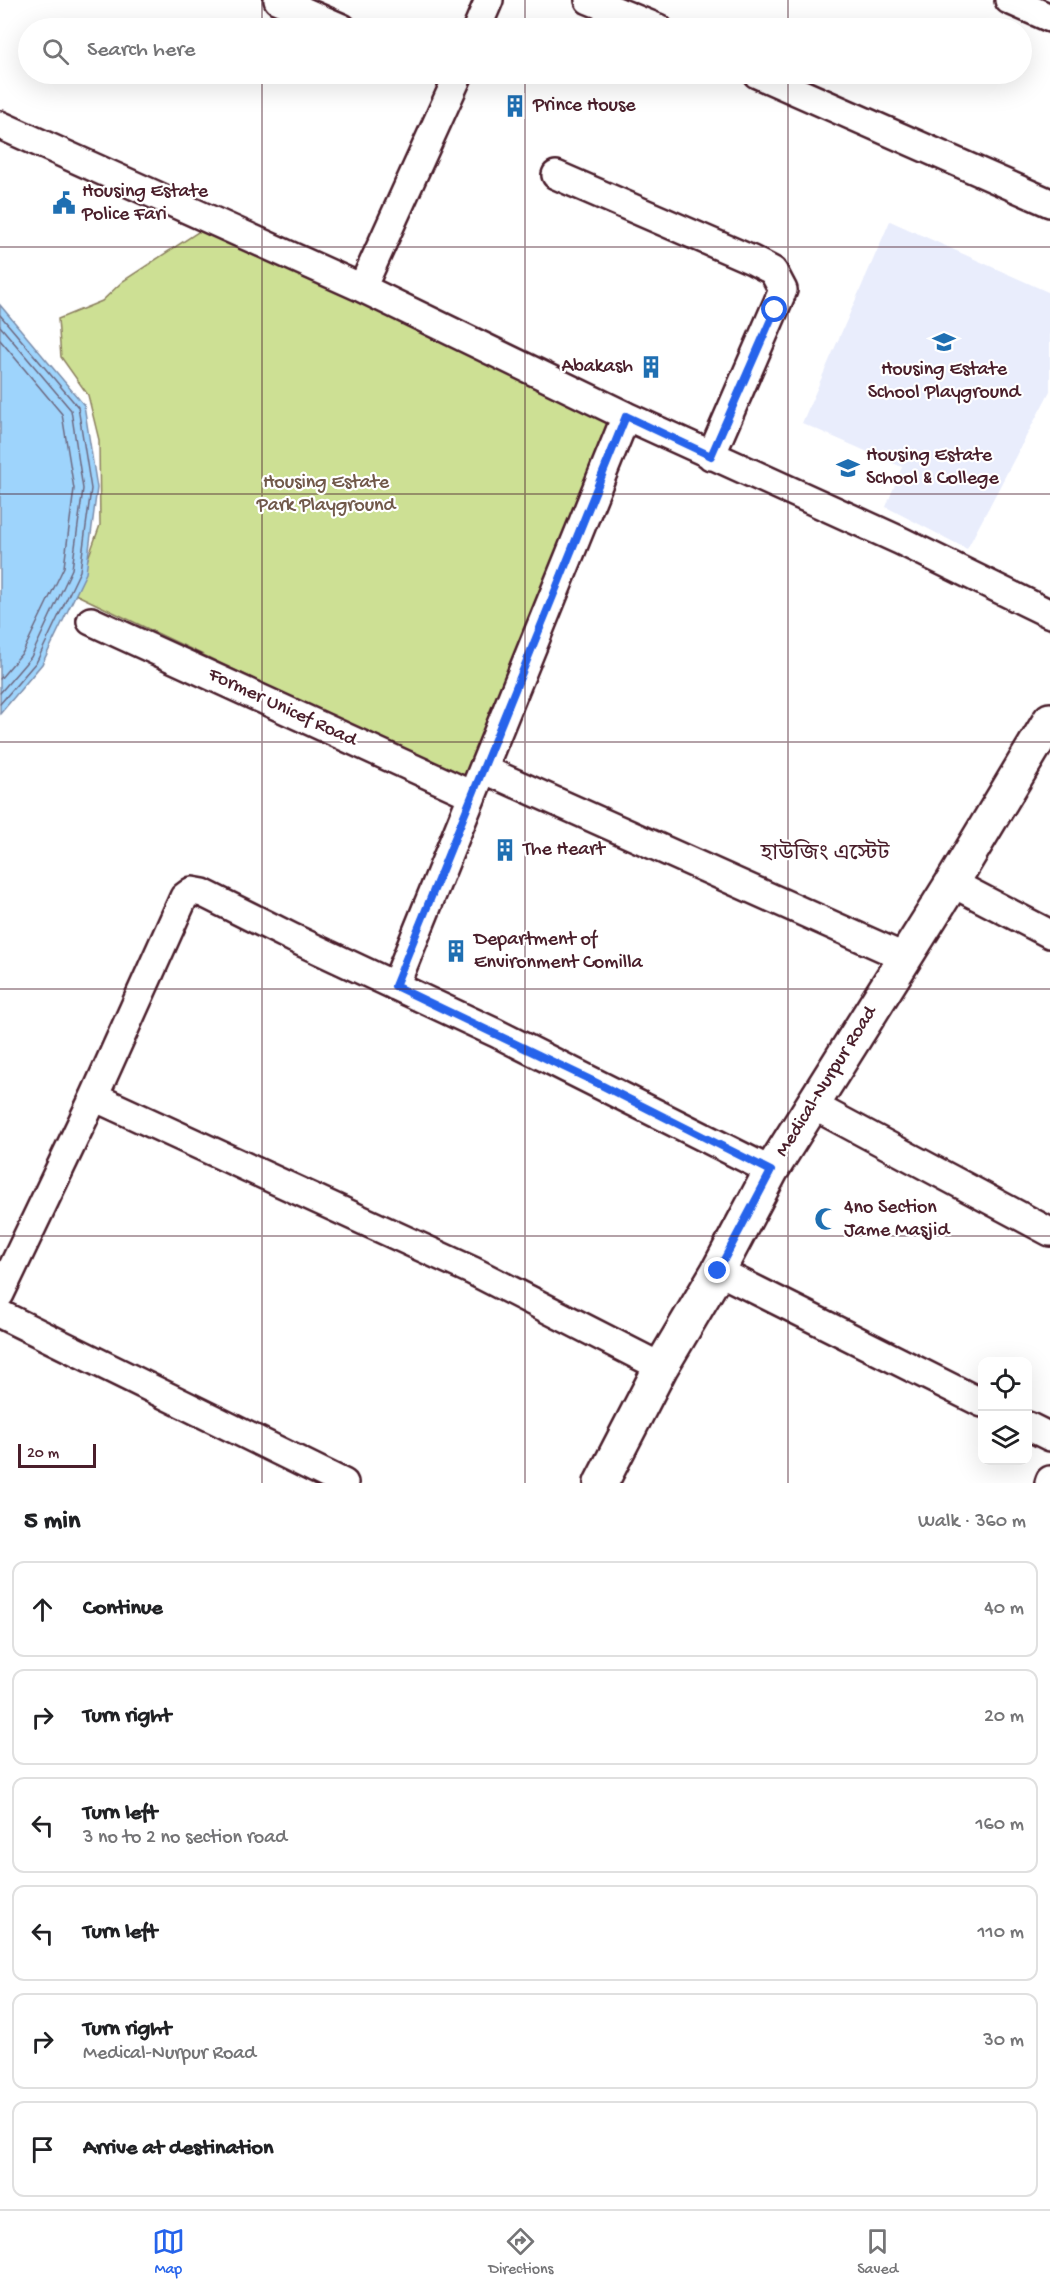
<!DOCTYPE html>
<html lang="en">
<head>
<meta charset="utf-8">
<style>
  :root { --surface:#fff; --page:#f2f2f2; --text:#202124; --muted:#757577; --line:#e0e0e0; --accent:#2563eb }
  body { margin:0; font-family:"Gochi Hand","Noto Sans Bengali",sans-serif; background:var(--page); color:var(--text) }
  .controls { position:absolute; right:18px; bottom:18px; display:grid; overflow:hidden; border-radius:12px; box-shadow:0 6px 24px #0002 }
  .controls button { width:54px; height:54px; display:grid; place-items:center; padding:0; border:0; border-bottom:2px solid var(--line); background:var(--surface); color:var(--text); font:30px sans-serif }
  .scale { position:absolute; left:18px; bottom:15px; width:78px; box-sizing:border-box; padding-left:6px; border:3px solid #4a1f2b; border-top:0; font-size:16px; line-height:21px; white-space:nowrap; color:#4a1f2b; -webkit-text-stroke:4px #fff; paint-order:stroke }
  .stop { position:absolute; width:18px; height:18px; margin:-14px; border:4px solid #2563eb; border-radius:50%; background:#fff }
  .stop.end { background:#2563eb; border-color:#fff; box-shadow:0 2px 6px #0008 }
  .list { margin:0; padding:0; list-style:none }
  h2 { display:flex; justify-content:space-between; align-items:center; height:78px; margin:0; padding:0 24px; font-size:26px }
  h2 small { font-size:20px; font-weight:400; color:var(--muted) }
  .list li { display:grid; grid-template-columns:39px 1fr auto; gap:18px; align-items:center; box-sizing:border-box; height:96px; margin:0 12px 12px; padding:0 12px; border:2px solid var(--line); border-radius:12px }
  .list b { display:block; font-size:22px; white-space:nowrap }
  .list p { margin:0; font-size:20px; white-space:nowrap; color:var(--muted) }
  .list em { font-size:20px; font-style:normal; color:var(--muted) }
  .icon { flex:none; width:33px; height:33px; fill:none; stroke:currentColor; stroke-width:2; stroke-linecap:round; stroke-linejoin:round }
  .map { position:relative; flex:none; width:1050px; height:1483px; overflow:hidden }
  .search { position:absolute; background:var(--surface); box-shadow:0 6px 24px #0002; left:18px; right:18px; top:18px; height:66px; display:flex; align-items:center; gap:15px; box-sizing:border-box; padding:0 21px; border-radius:33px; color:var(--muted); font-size:22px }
  .sheet { height:726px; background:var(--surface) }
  nav { display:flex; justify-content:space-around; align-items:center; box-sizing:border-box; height:84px; border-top:2px solid var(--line); background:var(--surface); font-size:16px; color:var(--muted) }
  nav a { display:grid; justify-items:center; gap:3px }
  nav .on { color:var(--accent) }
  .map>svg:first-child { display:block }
  .built { fill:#e9edfc }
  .green { fill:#cde094; stroke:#8c8060; stroke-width:1.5 }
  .water { fill:#9ed4fc; stroke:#7c8ca8; stroke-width:1.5 }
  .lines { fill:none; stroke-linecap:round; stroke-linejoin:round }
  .shore { stroke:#6c677f; stroke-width:1.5 }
  .minor-casing { stroke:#4a1f2b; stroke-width:32 }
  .tertiary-casing { stroke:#4a1f2b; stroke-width:38 }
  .minor { stroke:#fff; stroke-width:27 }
  .tertiary { stroke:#fff; stroke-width:33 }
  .route { stroke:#2563eb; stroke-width:8 }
  .grid { fill:none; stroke:#4a1f2b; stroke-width:1.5; stroke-opacity:0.55 }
  .labels { text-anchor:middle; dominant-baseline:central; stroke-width:4.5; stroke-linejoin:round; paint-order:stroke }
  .poi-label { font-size:20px; fill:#4a1f2b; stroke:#fff; text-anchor:start }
  .park-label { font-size:20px; fill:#71594a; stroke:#fff }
  .street-label { font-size:20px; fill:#4a1f2b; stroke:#fff }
  .quarter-label { font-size:22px; fill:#4a1f2b; stroke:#fff }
</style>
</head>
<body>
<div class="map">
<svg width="1050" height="1483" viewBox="0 0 1050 1483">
  <rect width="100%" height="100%" fill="#fff"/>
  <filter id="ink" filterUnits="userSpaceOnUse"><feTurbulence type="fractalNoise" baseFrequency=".0167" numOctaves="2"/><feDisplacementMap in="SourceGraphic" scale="12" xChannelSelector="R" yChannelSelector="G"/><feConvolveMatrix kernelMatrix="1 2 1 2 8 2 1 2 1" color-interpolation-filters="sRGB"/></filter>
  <g filter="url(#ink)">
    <!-- built -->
    <path class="built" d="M 890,221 L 1050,293 L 1050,391 L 967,549 L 886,507 L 902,467 L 802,423 Z"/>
    <!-- green -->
    <path class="green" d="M 204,228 L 617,419 L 466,780 L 75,594 L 100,525 L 99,440 L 88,395 L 61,357 L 58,319 L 102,301 L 123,281 Z"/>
    <!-- water -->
    <path class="water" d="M 0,305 L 84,405 L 97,488 L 86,573 L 42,664 L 0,714 Z"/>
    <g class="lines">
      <!-- shore -->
      <path class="shore" d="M 0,315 L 78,407 L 91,489 L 80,571 L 37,661 L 0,704
        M 0,326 L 71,410 L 83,489 L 72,569 L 31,657 L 0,693
        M 0,340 L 62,414 L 74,489 L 64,567 L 23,652 L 0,679"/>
      <!-- minor casing -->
      <g class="minor-casing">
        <path id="minor" d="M 278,0 L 342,28
          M 589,0 L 658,28
          M 1009,0 L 1050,18
          M 477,28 L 489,0
          M 757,74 L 1050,203
          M 0,125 L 362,288 L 626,416 L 899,540 L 1050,614
          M 556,175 L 752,260 L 773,271 L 783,290 L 711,456
          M 362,288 L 459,74
          M 91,621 L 472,795
          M 483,769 L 906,958
          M 952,883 L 1050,934
          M 395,986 L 626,416
          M 94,1097 L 184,897 L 192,891 L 203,893 L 293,938 L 496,1033 L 771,1171
          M 812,1105 L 1050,1232
          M 718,1271 L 982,1403
          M 0,1294 L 94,1097 L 473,1271 L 661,1367
          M 0,1314 L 344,1483
          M 1028,1426 L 1050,1437
          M 1049,1483 L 1050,1480"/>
      </g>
      <!-- tertiary casing -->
      <g class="tertiary-casing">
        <path id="tertiary" d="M 601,1483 L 661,1367 L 718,1271 L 771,1171 L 952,883 L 1050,720"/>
      </g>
      <!-- minor -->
      <use href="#minor" class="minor"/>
      <!-- tertiary -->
      <use href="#tertiary" class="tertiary"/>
    </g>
  </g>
  <g class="lines" filter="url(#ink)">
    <!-- route -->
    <path class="route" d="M 718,1271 L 771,1171 L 595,1082 L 395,986 L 626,416 L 711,456 L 775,310"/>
  </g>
  <!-- grid -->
  <path class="grid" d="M 262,0 L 262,28M 525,0 L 525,28M 788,0 L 788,28M 262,74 L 262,1483M 525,74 L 525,1483M 788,74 L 788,1483M 0,247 L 1050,247M 0,494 L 1050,494M 0,742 L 1050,742M 0,989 L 1050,989M 0,1236 L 1050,1236"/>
  <!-- icons -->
  <defs>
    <g id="building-bare" transform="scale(1.8)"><path d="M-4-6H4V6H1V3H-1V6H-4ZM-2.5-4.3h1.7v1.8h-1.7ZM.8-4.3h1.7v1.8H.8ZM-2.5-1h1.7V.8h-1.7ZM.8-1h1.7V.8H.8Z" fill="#1f6fb2" stroke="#fff" stroke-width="2.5" paint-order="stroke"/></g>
    <g id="civic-bare" transform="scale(1.8)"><path d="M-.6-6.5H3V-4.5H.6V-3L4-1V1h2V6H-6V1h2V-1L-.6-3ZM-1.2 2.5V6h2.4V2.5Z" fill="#1f6fb2" stroke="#fff" stroke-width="2.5" paint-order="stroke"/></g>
    <g id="school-bare" transform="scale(1.8)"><path d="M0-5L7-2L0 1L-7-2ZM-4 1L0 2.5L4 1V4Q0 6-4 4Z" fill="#1f6fb2" stroke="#fff" stroke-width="2.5" paint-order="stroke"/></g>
    <g id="mosque-bare" transform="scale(1.8)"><path d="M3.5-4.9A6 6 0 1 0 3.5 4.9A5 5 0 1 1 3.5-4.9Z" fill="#1f6fb2" stroke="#fff" stroke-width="2.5" paint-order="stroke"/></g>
  </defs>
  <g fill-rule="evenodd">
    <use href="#building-bare" x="515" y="106"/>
    <use href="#civic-bare" x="64" y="203"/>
    <use href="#school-bare" x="944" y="342"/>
    <use href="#building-bare" x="651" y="367"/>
    <use href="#school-bare" x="848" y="468"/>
    <use href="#building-bare" x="505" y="850"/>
    <use href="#building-bare" x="456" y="951"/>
    <use href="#mosque-bare" x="826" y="1219"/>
  </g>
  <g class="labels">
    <!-- poi labels -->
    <g class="poi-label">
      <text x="533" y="106">Prince House</text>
      <text x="82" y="192">Housing Estate<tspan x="82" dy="23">Police Fari</tspan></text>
      <text x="633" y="367" text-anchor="end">Abakash</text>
      <text x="944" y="370" text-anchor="middle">Housing Estate<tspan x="944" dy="23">School Playground</tspan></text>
      <text x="866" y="456">Housing Estate<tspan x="866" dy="23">School &amp; College</tspan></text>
      <text x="523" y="850">The Heart</text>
      <text x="474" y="940">Department of<tspan x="474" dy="23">Environment Comilla</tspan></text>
      <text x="844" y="1208">4no Section<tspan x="844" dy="23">Jame Masjid</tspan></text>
    </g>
    <!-- park labels -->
    <g class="park-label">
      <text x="326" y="483">Housing Estate<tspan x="326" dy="23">Park Playground</tspan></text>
    </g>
    <!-- street labels -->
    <g class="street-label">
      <text transform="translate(282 708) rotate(25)">Former Unicef Road</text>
      <text transform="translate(827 1082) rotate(-58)">Medical-Nurpur Road</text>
    </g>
    <!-- quarter labels -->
    <g class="quarter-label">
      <text x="825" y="855">হাউজিং এস্টেট</text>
    </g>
  </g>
</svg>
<div class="controls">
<button><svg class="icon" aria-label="locate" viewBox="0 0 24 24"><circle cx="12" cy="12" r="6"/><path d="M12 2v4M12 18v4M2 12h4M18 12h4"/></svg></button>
<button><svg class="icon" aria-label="layers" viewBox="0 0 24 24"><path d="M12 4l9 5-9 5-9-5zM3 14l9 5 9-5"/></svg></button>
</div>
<div class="scale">20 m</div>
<div class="stop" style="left:775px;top:310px"></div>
<div class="stop end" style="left:718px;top:1271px"></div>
<div class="search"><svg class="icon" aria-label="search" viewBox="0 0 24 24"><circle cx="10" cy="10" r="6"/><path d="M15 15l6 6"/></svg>Search here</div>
</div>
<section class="sheet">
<h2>5 min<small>Walk · 360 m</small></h2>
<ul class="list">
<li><svg class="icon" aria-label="ahead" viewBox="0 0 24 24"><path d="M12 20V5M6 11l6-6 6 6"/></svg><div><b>Continue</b></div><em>40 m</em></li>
<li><svg class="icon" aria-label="right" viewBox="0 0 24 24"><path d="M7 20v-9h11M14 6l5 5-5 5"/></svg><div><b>Turn right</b></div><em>20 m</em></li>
<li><svg class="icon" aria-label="left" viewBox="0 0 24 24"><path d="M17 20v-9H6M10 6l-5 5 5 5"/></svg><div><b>Turn left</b><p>3 no to 2 no section road</p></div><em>160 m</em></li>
<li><svg class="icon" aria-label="left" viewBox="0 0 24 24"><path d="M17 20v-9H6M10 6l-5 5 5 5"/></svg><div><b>Turn left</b></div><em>110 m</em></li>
<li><svg class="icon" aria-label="right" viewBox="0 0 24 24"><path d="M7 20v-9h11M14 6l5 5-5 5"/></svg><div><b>Turn right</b><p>Medical-Nurpur Road</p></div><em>30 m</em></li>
<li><svg class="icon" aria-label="arrive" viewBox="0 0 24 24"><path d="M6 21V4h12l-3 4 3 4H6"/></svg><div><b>Arrive at destination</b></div></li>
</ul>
</section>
<nav>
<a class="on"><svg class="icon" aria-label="map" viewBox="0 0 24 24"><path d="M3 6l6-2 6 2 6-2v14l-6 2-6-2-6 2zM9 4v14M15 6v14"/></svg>Map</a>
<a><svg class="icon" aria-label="directions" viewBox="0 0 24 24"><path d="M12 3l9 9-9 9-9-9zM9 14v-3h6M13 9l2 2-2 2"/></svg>Directions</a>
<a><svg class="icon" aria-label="saved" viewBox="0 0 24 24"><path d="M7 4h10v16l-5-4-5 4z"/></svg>Saved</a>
</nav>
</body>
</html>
